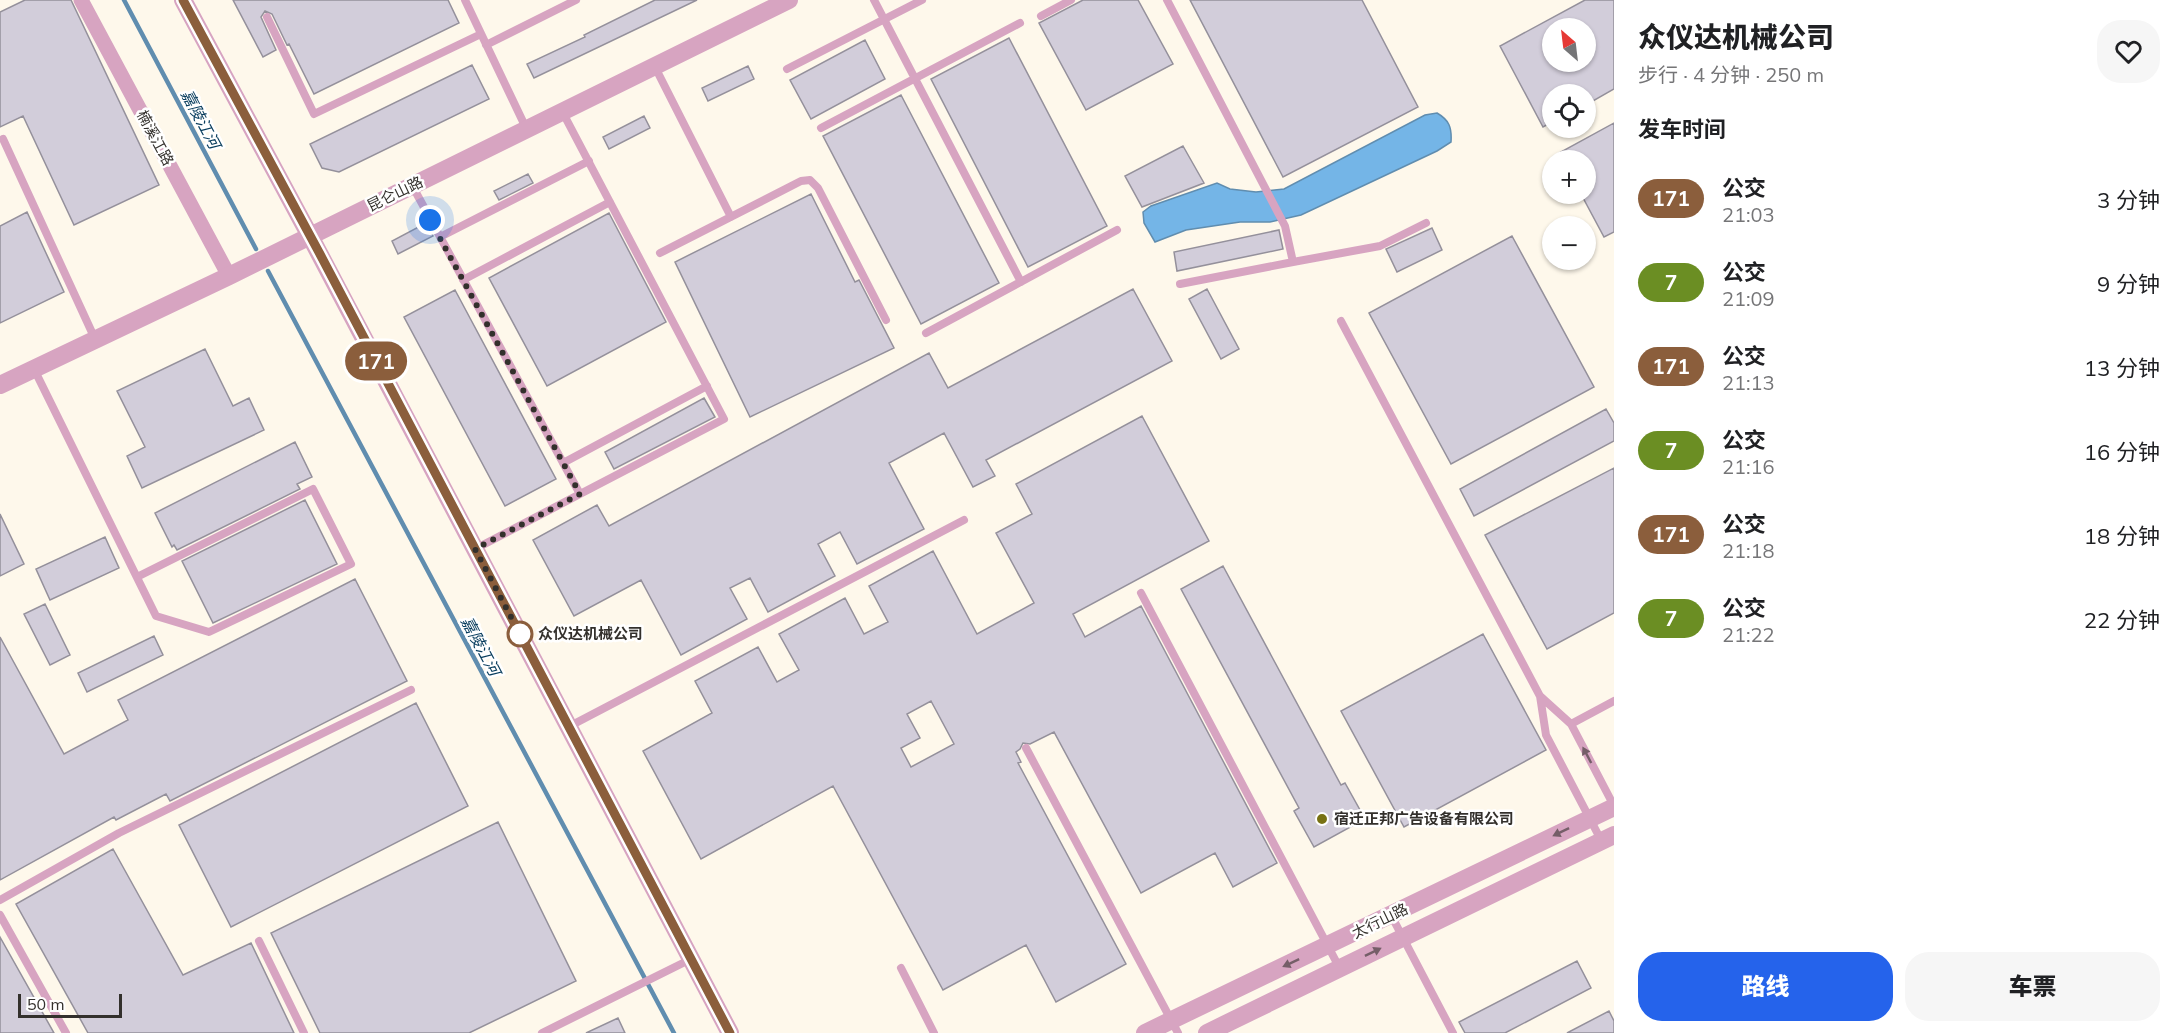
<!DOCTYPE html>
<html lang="zh">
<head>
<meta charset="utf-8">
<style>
	body { margin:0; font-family:Mulish,"Noto Sans SC",sans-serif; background:#f6f6f6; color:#202124; height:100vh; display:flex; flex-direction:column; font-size:22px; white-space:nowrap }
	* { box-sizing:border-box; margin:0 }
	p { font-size:20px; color:#757577 }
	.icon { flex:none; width:33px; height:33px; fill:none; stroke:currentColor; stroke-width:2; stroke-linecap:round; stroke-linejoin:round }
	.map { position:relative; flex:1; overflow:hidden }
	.details { display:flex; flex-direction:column; background:#fff; width:570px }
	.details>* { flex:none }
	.badge { padding:0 12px; border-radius:20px; font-size:21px; line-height:39px }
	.needle { width:39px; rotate:332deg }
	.buttons { position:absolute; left:1542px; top:18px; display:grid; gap:12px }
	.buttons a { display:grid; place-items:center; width:54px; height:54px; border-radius:50%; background:#fff; box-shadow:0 2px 4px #0004; font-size:30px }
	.scale { position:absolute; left:18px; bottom:15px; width:104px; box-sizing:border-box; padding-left:6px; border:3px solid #33302c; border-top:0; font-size:16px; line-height:21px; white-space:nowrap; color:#33302c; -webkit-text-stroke:4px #fff; paint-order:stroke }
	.you { position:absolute; width:30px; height:30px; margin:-15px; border:4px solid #fff; border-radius:50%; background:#1a73e8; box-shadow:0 0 0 9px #1a73e833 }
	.map>.badge { position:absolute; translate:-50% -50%; box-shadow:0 0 0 3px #fff }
	h2 { padding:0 24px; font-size:22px; line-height:54px }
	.round { display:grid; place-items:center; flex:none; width:63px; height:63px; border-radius:24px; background:#f6f6f6 }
	.head { display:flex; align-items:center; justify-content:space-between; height:102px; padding:0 24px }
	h1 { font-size:28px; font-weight:800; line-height:45px }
	.action { display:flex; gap:12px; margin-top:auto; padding:12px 24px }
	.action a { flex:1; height:69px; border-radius:24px; background:#2563eb; color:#fff; font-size:24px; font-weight:800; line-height:69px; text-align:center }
	.action a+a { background:#f6f6f6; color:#202124 }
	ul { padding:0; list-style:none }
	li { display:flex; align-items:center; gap:18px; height:84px; padding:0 24px }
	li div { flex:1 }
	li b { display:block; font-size:22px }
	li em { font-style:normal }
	li .badge { min-width:66px; font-weight:700; text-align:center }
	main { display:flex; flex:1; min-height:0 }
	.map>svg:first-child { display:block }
</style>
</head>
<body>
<main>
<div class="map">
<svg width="1614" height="1033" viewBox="0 0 1614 1033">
	<rect width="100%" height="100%" fill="#fef8eb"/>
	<path fill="#74b5e7" stroke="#608daf" stroke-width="1.5" d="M1437 113C1449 120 1452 127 1451 142L1437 151 1301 215 1270 222H1240L1186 230 1155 242 1144 223 1143 212 1151 206 1217 183 1230 189 1256 192 1284 189 1425 115Z"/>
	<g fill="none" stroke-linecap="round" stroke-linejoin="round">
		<path stroke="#608daf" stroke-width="4.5" d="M124 0 256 249
			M268 271 674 1033"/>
	</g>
	<path fill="#d2cdda" stroke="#94909b" stroke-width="1.5" fill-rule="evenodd" d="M25 0H71L159 185 74 225 23 116 0 127V12Z
		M233 0H448L459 23 314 94 289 44 287 45 272 14 265 11 261 17 276 50 263 57Z
		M655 0H697L534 78 527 64 585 37 584 35Z
		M1083 0H1138L1173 64 1086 110 1039 23Z
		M1190 0H1362L1418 107 1283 177Z
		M1585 0H1614V89L1586 105V94H1552V122L1543 127 1500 46ZM1552 28H1586V62H1552Z
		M1009 38 1107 226 1028 267 931 79Z
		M865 40 885 79 811 119 790 80Z
		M472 65 489 99 339 172 322 168 310 144Z
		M748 66 754 79 708 101 702 88Z
		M901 95 999 283 921 324 823 136Z
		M644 116 650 128 609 149 603 137Z
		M1614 123V232L1604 237 1581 194H1586V160H1563L1559 153Z
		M1183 146 1204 183 1142 207 1125 176Z
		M528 174 533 183 499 200 494 191Z
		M811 194 855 282 859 280 894 348 750 417 675 262Z
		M27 212 64 292 0 323V226Z
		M609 213 666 322 547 386 489 278Z
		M426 223 433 236 398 254 392 241Z
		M1432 228 1442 250 1397 272 1386 249Z
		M1279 230 1283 249 1177 271 1174 252Z
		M1512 236 1594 387 1451 464 1369 313Z
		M1133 289 1172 361 986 460 995 476 973 487 944 433 889 463 924 529 857 564 840 532 818 544 835 576 768 612 750 578 730 588 747 619 681 655 641 580 574 616 533 540 597 505 609 526 929 353 948 388Z
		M1207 289 1239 349 1221 359 1189 299Z
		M455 290 556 479 505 506 404 317Z
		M205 349 233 406 249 398 264 430 142 488 127 456 145 447 117 391Z
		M704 398 715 417 614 469 605 452Z
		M1606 409 1614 423V441L1474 516 1460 489Z
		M1142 416 1209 541 1073 614 1085 637 1141 606 1277 863 1233 887 1215 853 1141 893 1054 732 1030 744 1023 743 1020 749 1016 752 1021 762 1018 763 1126 964 1056 1002 1026 945 943 990 833 786 701 859 643 751 712 713 695 681 758 647 777 682 799 670 779 634 845 598 864 634 888 622 869 586 933 551 977 634 1034 603 996 533 1032 514 1016 484ZM931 701 954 744 911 767 901 748 920 738 907 714Z
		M295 442 312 477 297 484 300 489 177 550 174 545 172 547 155 513Z
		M1614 468V613L1547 649 1485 535Z
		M305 500 337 564 213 623 182 561Z
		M0 514 24 564 0 576Z
		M105 537 119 568 50 600 36 569Z
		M1223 566 1341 785 1345 783 1365 819 1314 847 1294 811 1299 808 1181 589Z
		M355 579 407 681 170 801 166 794 116 820 114 817 0 880V637L64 754 128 720 118 700Z
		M45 604 70 655 50 665 24 614Z
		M1483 634 1546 750 1404 827 1341 711Z
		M154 636 163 655 87 692 78 673Z
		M416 703 468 806 231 927 179 825Z
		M498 822 576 981 469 1033H320L271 933Z
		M113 849 183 975 251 943 294 1033H88L16 904Z
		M0 937 54 1033H0Z
		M1577 961 1591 988 1505 1033H1465L1459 1022Z
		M1609 1011 1614 1021V1033H1567Z
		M618 1018 625 1033H586Z"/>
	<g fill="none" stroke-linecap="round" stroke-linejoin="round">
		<path stroke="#d7a4c1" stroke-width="8" d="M465 0 526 128
			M874 0 1021 282
			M1167 0 1285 226 1293 262 1180 284
			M1041 16 1071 0
			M267 17 314 114 481 34
			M486 45 576 0
			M655 67 731 217
			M787 69 922 0
			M821 128 1020 23
			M3 139 95 339
			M413 187 580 494 724 419 563 113
			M440 237 589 161
			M660 253 801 181 810 180 818 188 886 320
			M1293 262 1380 246 1426 223
			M463 280 610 202
			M1341 321 1540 696
			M926 333 1117 230
			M34 369 156 616 209 632 351 564 313 489 137 577
			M563 463 707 386
			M475 549 580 494
			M1141 593 1339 967
			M1571 724 1614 701
			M570 726 964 520
			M1026 748 1178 1033
			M1601 840 1546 735 1540 696 1571 724 1614 806
			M0 900 119 833 411 690
			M0 915 66 1033
			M1391 915 1453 1033
			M259 941 304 1033
			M901 968 934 1033
			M542 1033 691 959"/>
		<path stroke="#d7a4c1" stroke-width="15" d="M81 0 229 276"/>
		<path stroke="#d7a4c1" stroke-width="18" d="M183 0 310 236 730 1033
			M0 385 229 276 789 0
			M1145 1033 1614 807
			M1207 1033 1614 835"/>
	</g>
	<defs><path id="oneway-solid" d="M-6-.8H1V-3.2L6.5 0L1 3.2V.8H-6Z" transform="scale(1.5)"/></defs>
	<g fill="#755e68">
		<use href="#oneway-solid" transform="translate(1587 755) rotate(-118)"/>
		<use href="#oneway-solid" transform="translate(1561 832) rotate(154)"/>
		<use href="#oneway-solid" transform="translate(1373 952) rotate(-26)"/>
		<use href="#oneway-solid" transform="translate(1291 963) rotate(155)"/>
	</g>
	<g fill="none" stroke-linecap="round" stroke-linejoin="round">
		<defs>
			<path id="line" d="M183 0 321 256 730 1033"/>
		</defs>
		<use href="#line" stroke="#fff" stroke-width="14"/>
		<use href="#line" stroke="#8b5e3c" stroke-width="9"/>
		<path stroke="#33302c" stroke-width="6" stroke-dasharray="0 10.8" d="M430 220 580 494 475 549 520 634"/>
	</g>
	<circle fill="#fff" stroke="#8b5e3c" stroke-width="3" cx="520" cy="634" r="12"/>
	<circle fill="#787113" stroke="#fff" stroke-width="2" cx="1322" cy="819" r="6"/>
	<g text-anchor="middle" stroke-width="5" stroke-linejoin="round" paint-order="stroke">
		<g font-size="15" fill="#33302c" stroke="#fff">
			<text transform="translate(155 138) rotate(62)" y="5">楠溪江路</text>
			<text transform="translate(395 194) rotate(-26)" y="5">昆仑山路</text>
			<text transform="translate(1380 921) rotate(-26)" y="5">太行山路</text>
		</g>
		<g font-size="15" font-weight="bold" fill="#33302c" stroke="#fff" text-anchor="start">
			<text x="538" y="639">众仪达机械公司</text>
		</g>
		<g font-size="15" font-weight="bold" fill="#33302c" stroke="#fff" text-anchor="start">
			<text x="1334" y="824">宿迁正邦广告设备有限公司</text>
		</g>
		<g font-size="16" font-style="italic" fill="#063b5c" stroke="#fff">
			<text transform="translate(201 119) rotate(62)" y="6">嘉陵江河</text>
			<text transform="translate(481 646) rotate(62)" y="6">嘉陵江河</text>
		</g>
	</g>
</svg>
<div class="buttons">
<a><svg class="needle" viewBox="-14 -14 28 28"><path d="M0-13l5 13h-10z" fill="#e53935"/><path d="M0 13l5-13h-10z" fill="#757577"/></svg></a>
<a><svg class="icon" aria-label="locate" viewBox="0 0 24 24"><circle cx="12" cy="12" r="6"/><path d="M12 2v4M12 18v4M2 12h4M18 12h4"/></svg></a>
<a>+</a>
<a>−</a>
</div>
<div class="scale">50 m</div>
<div class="you" style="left:430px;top:220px"></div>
<b class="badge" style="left:376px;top:361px;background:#8b5e3c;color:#fff">171</b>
</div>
<section class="details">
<div class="head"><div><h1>众仪达机械公司</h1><p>步行 · 4 分钟 · 250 m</p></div><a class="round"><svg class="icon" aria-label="heart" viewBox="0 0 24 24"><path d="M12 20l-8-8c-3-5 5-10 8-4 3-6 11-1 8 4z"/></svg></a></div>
<h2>发车时间</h2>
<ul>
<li><span class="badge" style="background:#8b5e3c;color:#fff">171</span><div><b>公交</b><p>21:03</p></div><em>3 分钟</em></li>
<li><span class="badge" style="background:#6b8e23;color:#fff">7</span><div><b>公交</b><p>21:09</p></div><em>9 分钟</em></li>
<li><span class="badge" style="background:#8b5e3c;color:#fff">171</span><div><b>公交</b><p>21:13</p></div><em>13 分钟</em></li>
<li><span class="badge" style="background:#6b8e23;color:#fff">7</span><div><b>公交</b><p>21:16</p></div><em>16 分钟</em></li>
<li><span class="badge" style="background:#8b5e3c;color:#fff">171</span><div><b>公交</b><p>21:18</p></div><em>18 分钟</em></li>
<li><span class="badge" style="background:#6b8e23;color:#fff">7</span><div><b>公交</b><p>21:22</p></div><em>22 分钟</em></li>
</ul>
<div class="action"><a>路线</a><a>车票</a></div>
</section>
</main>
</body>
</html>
